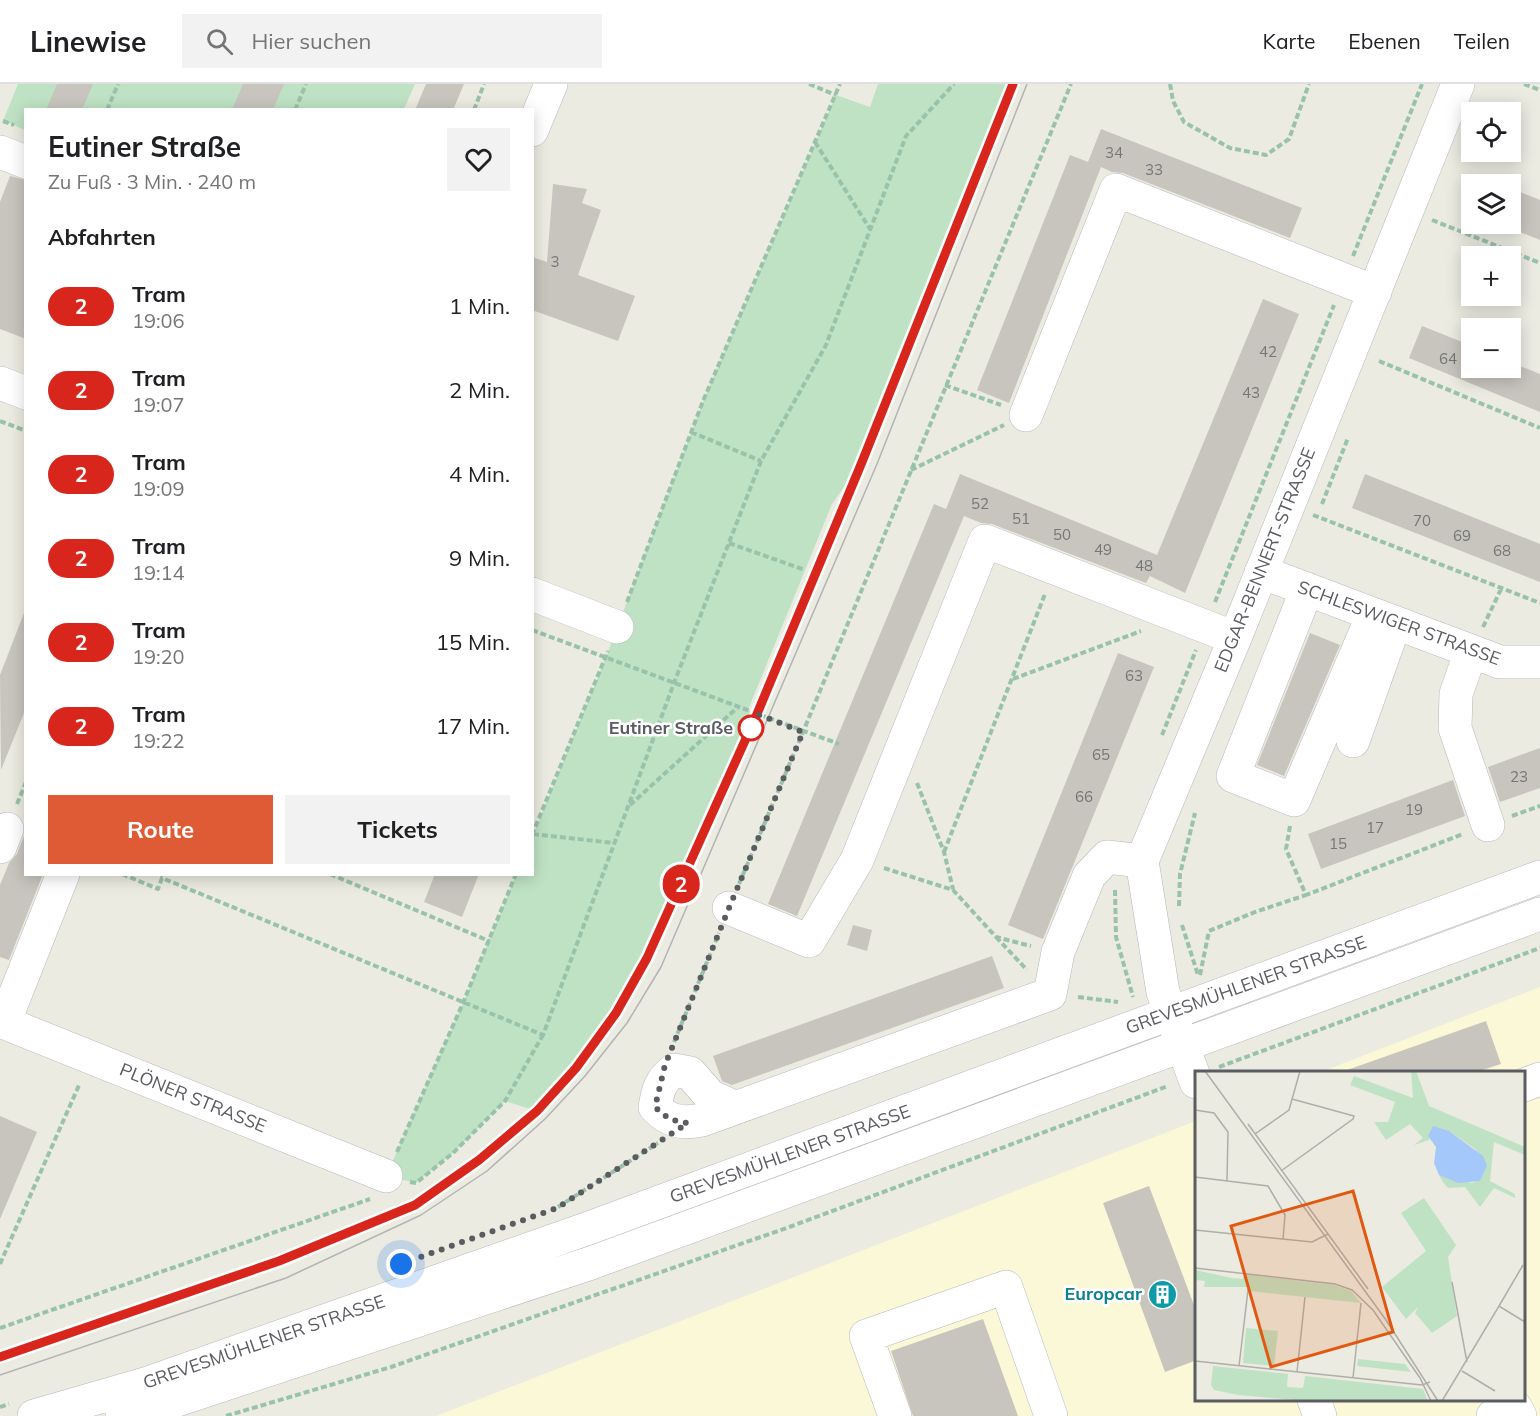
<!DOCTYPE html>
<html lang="de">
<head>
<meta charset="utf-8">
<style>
	body { margin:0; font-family:Mulish,sans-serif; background:#f2f2f2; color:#202124; height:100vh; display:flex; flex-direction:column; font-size:22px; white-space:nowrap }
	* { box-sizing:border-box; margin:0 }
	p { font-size:20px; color:#757577 }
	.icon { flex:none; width:33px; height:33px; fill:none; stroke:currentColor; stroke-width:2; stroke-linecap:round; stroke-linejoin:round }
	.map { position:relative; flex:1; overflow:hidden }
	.details { position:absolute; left:24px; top:24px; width:510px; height:768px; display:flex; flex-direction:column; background:#fff; border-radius:0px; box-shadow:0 3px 15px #0003 }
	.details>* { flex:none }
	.badge { padding:0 12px; border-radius:20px; font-size:21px; line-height:39px }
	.controls { position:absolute; left:1461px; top:18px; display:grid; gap:12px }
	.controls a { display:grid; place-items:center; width:60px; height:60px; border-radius:0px; background:#fff; box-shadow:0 3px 15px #0003; font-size:30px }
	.you { position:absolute; width:30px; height:30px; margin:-15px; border:4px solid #fff; border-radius:50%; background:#1a73e8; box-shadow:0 0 0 9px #1a73e833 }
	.map>.badge { position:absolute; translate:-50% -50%; box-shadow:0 0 0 3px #fff }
	h2 { padding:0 24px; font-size:22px; line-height:54px }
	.round { display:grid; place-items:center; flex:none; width:63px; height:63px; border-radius:0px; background:#f2f2f2 }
	.head { display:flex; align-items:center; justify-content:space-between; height:102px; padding:0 24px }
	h1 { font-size:28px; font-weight:700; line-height:45px }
	.action { display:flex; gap:12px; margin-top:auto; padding:12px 24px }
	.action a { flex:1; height:69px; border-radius:0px; background:#de5b36; color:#fff; font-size:24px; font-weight:700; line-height:69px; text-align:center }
	.action a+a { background:#f2f2f2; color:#202124 }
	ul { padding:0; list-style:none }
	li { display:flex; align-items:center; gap:18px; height:84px; padding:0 24px }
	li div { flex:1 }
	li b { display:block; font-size:22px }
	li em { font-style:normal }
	li .badge { min-width:66px; font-weight:700; text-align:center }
	header { display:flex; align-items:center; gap:36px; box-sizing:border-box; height:84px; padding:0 30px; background:#fff; border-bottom:2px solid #e0e0e0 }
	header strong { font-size:28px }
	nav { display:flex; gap:33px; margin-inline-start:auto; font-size:21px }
	.search { width:420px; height:54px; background:#f2f2f2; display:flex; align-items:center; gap:15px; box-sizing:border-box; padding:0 21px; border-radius:0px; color:#757577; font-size:22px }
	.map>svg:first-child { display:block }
</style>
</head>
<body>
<header>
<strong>Linewise</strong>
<div class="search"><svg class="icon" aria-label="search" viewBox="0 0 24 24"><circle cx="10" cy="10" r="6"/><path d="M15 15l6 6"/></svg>Hier suchen</div>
<nav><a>Karte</a><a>Ebenen</a><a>Teilen</a></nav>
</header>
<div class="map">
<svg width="1540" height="1332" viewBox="0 0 1540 1332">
	<rect width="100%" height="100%" fill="#ecebe1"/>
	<path fill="#fbf8d7" d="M1540 903V1332H436L1196 1037V1316H1524V988H1321Z"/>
	<path fill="#bfe2c4" d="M18 0H415L404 25 26 26 25 46 3 37Z
		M878 0H1013L862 378 832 420 748 626 757 630 647 874 616 929 576 984 537 1027 505 1017 453 1069 416 1099 386 1092 463 919 516 791 532 790 533 751 606 573 703 317 836 11 870 23Z"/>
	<path fill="#c7c5be" d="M57 0H93L82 26H46Z
		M243 0H284L273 26H232Z
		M426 0H464L453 26H415Z
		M1101 45 1302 124 1290 154 1123 89 1112 88 1101 83 1009 319 977 306 1070 71 1088 78Z
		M10 92 26 96V255L0 245V118Z
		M553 100 587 105 582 119 601 126 578 191 635 212 618 257 532 226V173L547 178Z
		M1510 104 1540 116V156L1510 144Z
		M1263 215 1299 230 1185 509 1150 492 1146 499 992 440 981 439 964 432 797 832 768 820 934 420 946 425 960 390 1157 471Z
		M1422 242 1472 262V284H1510V278L1540 290V328L1409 274Z
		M1365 390 1540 460V498L1352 424Z
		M24 529 26 624 1 686 0 591Z
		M1310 549 1340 561 1284 692 1257 681Z
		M1118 569 1154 583 1043 855 1008 841Z
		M1540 664V704L1500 718 1488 683Z
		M1453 696 1465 732 1321 785 1308 750Z
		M26 743V790H43L9 876 0 873V801L9 779 17 770 24 752Z
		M435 790H479L462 833 424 818Z
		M853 841 872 846 867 867 847 861Z
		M992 872 1004 904 732 1001 722 997 713 972Z
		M1486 937 1501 980 1476 988H1348L1347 986Z
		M0 1032 37 1048 0 1135Z
		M1149 1102 1197 1229V1276L1165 1288 1103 1119Z
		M983 1235 1018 1332H913L891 1267Z"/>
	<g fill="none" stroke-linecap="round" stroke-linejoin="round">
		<defs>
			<path id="minor" d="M532 46 551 0
				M0 68 26 78
				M0 299 26 309
				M1026 331 1116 106 1375 208
				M1261 488 1500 578H1540
				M1307 505 1233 692 1294 716 1373 531
				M532 510 617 543
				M1471 567 1456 610 1455 644 1488 741
				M1353 657 1395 539
				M0 763 7 745
				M729 824 809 857 857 776 985 457 1235 554
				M0 937 386 1092
				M4 939 63 790
				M1196 998 1163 908 1142 777 1235 554 1458 0
				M1524 1001 1540 995
				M734 1023 710 1012 690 989 674 986C660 997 658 1006 655 1023 669 1038 682 1040 702 1036L1050 910 1058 868 1089 792 1107 773 1142 777
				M1314 1316 1320 1332
				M34 1332 148 1299 589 1144 1540 793
				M122 1332 153 1324 591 1179 1540 830
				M895 1332 866 1252 1006 1203 1051 1332
				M1493 1332 1516 1324 1520 1332"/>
		</defs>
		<use href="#minor" stroke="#b7b8bd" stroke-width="34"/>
		<path stroke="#99c2aa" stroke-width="4" stroke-dasharray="6 3" stroke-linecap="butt" d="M809 0 836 11
			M1170 0 1173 17 1184 38 1230 64 1266 71 1289 55 1309 0
			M1524 0 1540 6
			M107 26 118 0
			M295 26 306 0
			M474 26 484 0
			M3 37 14 41
			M815 58 870 145
			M1432 136 1540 179
			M1353 172 1422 0
			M1379 277 1540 344
			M945 301 1001 321
			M0 337 26 347
			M691 348 761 377
			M911 386 1004 341
			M1322 420 1348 354
			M1313 431 1540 519
			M729 459 805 486
			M627 518 703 317 840 0
			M1215 518 1334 221
			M1483 543 1502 503
			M532 546 839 660
			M1013 595 1141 547
			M1162 651 1196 566
			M917 699 944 768 953 805
			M17 720 26 698
			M630 721 738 623
			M1512 732 1540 722
			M1290 742 1286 765 1306 811 1463 750
			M533 750 614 759
			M532 751 608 567
			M944 768 1045 510
			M884 784 953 806 996 853 1031 862
			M122 790 158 805 162 794 543 951 674 599 761 377 826 261 906 52 954 0
			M330 790 489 857
			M739 800 803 648 1071 0
			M1115 806 1116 853 1133 913
			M1179 822 1180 790 1195 729
			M1182 841 1198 891
			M996 853 1027 886
			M1200 891 1209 847 1255 828 1306 811
			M1078 913 1118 918
			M674 958 719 849
			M1219 983 1540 864
			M397 1068 463 919 516 790
			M410 1098 416 1099 453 1069 505 1017 543 951
			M558 1123 658 1059
			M0 1180 80 999
			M0 1244 370 1115
			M0 1323 9 1320
			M226 1332 391 1283 792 1142 1168 1002"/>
		<use href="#minor" stroke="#fff" stroke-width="33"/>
		<path stroke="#b2b3b3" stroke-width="1.5" d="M0 1273 279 1177 415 1121 479 1076 537 1027 576 984 616 929 647 874 757 630 862 378 1013 0
			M0 1291 286 1194 421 1131 487 1087 545 1035 585 992 627 939 661 883 877 380 1027 0"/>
	</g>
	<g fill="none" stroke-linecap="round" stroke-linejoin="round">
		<defs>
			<path id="line" d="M0 1273 279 1177 415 1121 479 1076 537 1027 576 984 616 929 647 874 757 630 862 378 1013 0"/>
		</defs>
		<use href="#line" stroke="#fff" stroke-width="14"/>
		<use href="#line" stroke="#d9261c" stroke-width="9"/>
		<path stroke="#5a5c61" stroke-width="6" stroke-dasharray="0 10.8" d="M401 1180 557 1124 688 1039C673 1037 666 1034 655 1023L665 981 729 824 803 648 757 630 751 644"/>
	</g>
	<defs>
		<symbol id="building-disc" viewBox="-11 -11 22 22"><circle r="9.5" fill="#0f9aa8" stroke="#fff"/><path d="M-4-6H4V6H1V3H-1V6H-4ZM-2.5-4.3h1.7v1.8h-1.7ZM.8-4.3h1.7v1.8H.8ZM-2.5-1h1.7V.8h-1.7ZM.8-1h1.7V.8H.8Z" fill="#fff"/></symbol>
	</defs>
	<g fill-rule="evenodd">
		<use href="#building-disc" x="1146" y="1194" width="33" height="33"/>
	</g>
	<circle fill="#fff" stroke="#d9261c" stroke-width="3" cx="751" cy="644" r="12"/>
	<g text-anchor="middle" stroke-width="5" stroke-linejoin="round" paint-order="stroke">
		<g font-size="15" fill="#757678">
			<text x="1114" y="74">34</text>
			<text x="1154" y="91">33</text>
			<text x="555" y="183">3</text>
			<text x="1268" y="273">42</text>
			<text x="1448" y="280">64</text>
			<text x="1251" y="314">43</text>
			<text x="980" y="425">52</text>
			<text x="1021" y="440">51</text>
			<text x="1422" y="442">70</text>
			<text x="1062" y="456">50</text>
			<text x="1462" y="457">69</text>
			<text x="1103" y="471">49</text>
			<text x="1502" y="472">68</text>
			<text x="1144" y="487">48</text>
			<text x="1134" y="597">63</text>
			<text x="1101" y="676">65</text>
			<text x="1519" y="698">23</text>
			<text x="1084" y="718">66</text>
			<text x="1414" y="731">19</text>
			<text x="1375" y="749">17</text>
			<text x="1338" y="765">15</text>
		</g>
		<g font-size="18" fill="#5a5c61" stroke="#fff">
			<text transform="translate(1265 476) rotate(-68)" y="6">EDGAR-BENNERT-STRASSE</text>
			<text transform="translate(1399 539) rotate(20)" y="6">SCHLESWIGER STRASSE</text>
			<text transform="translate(1246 901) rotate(-20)" y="6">GREVESMÜHLENER STRASSE</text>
			<text transform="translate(193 1014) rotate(22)" y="6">PLÖNER STRASSE</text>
			<text transform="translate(790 1070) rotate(-20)" y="6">GREVESMÜHLENER STRASSE</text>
			<text transform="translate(264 1258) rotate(-19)" y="6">GREVESMÜHLENER STRASSE</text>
		</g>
		<g font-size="18" font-weight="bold" fill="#5a5c61" stroke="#fff" text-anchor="end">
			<text x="733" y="650">Eutiner Straße</text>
		</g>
		<g font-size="18" font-weight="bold" fill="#0d838f" stroke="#fff" text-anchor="end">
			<text x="1142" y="1216">Europcar</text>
		</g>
	</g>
	<g transform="translate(1195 987)">
		<rect width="330" height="330" fill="#ecebe1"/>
		<path d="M216 0H221L234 35 330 76V84L299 71 295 110 320 123V127L299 117 285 136 270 116 253 117 248 111 244 104 277 112 285 109 292 95 280 78 254 60 237 58 234 69 219 74 228 67 215 53 191 69 179 51H193L200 31 155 14 159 5 218 27ZM229 127 261 174 253 186 262 245 237 262 220 242 223 236 211 248 187 216 231 180 206 142ZM0 199 37 207 48 208 49 203 139 214 156 220 166 232 55 220V216H9L10 210 0 209ZM51 257 83 260 79 295 48 292ZM163 288 210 293 216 301 162 295ZM18 295 93 303 92 316 108 317 110 305 228 318 233 330H110L43 324 19 319 16 314Z" fill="#bfe2c4"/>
		<path d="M238 55 254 60 288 85 292 95 285 110 263 112 244 104 239 92 241 76 233 65Z" fill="#a4c8f9"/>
		<path fill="none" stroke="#aeaeaa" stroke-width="1.5" d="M10 0 191 249 243 330M0 39 19 42 33 61 32 110M53 53 173 218M60 63 94 39 105 0M86 100 158 48 159 45 97 28M0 106 73 115 90 144 88 168M0 159 117 171 133 163M0 197 140 213 157 219 178 239 225 307 236 330M257 211 272 291M304 235 328 194M0 290 227 314 235 311M44 295 53 219M267 300 300 320M102 301 110 226M158 307 166 232M247 330 304 235 330 251"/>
		<path fill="#e15910" fill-opacity="0.15" stroke="#e15910" stroke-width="3" d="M158 120 198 261 76 296 36 155Z"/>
		<rect width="330" height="330" fill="none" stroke="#5a5c61" stroke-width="3"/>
	</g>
</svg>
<div class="controls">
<a><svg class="icon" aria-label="locate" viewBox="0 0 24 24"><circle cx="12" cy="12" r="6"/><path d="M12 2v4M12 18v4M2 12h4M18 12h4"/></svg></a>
<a><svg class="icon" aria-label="layers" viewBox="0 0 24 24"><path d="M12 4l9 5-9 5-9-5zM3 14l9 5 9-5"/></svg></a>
<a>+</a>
<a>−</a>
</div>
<div class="you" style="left:401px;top:1180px"></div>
<b class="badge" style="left:681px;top:800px;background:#d9261c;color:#fff">2</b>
<section class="details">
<div class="head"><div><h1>Eutiner Straße</h1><p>Zu Fuß · 3 Min. · 240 m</p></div><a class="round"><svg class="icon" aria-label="heart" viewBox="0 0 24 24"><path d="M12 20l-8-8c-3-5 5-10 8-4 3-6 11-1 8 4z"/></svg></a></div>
<h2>Abfahrten</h2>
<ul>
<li><span class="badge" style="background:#d9261c;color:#fff">2</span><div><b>Tram</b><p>19:06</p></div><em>1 Min.</em></li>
<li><span class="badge" style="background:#d9261c;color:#fff">2</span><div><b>Tram</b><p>19:07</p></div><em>2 Min.</em></li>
<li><span class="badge" style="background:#d9261c;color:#fff">2</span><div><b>Tram</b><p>19:09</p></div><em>4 Min.</em></li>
<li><span class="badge" style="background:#d9261c;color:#fff">2</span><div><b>Tram</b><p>19:14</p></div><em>9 Min.</em></li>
<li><span class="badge" style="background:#d9261c;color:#fff">2</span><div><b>Tram</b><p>19:20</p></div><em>15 Min.</em></li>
<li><span class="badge" style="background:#d9261c;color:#fff">2</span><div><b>Tram</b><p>19:22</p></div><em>17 Min.</em></li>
</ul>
<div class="action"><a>Route</a><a>Tickets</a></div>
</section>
</div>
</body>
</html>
